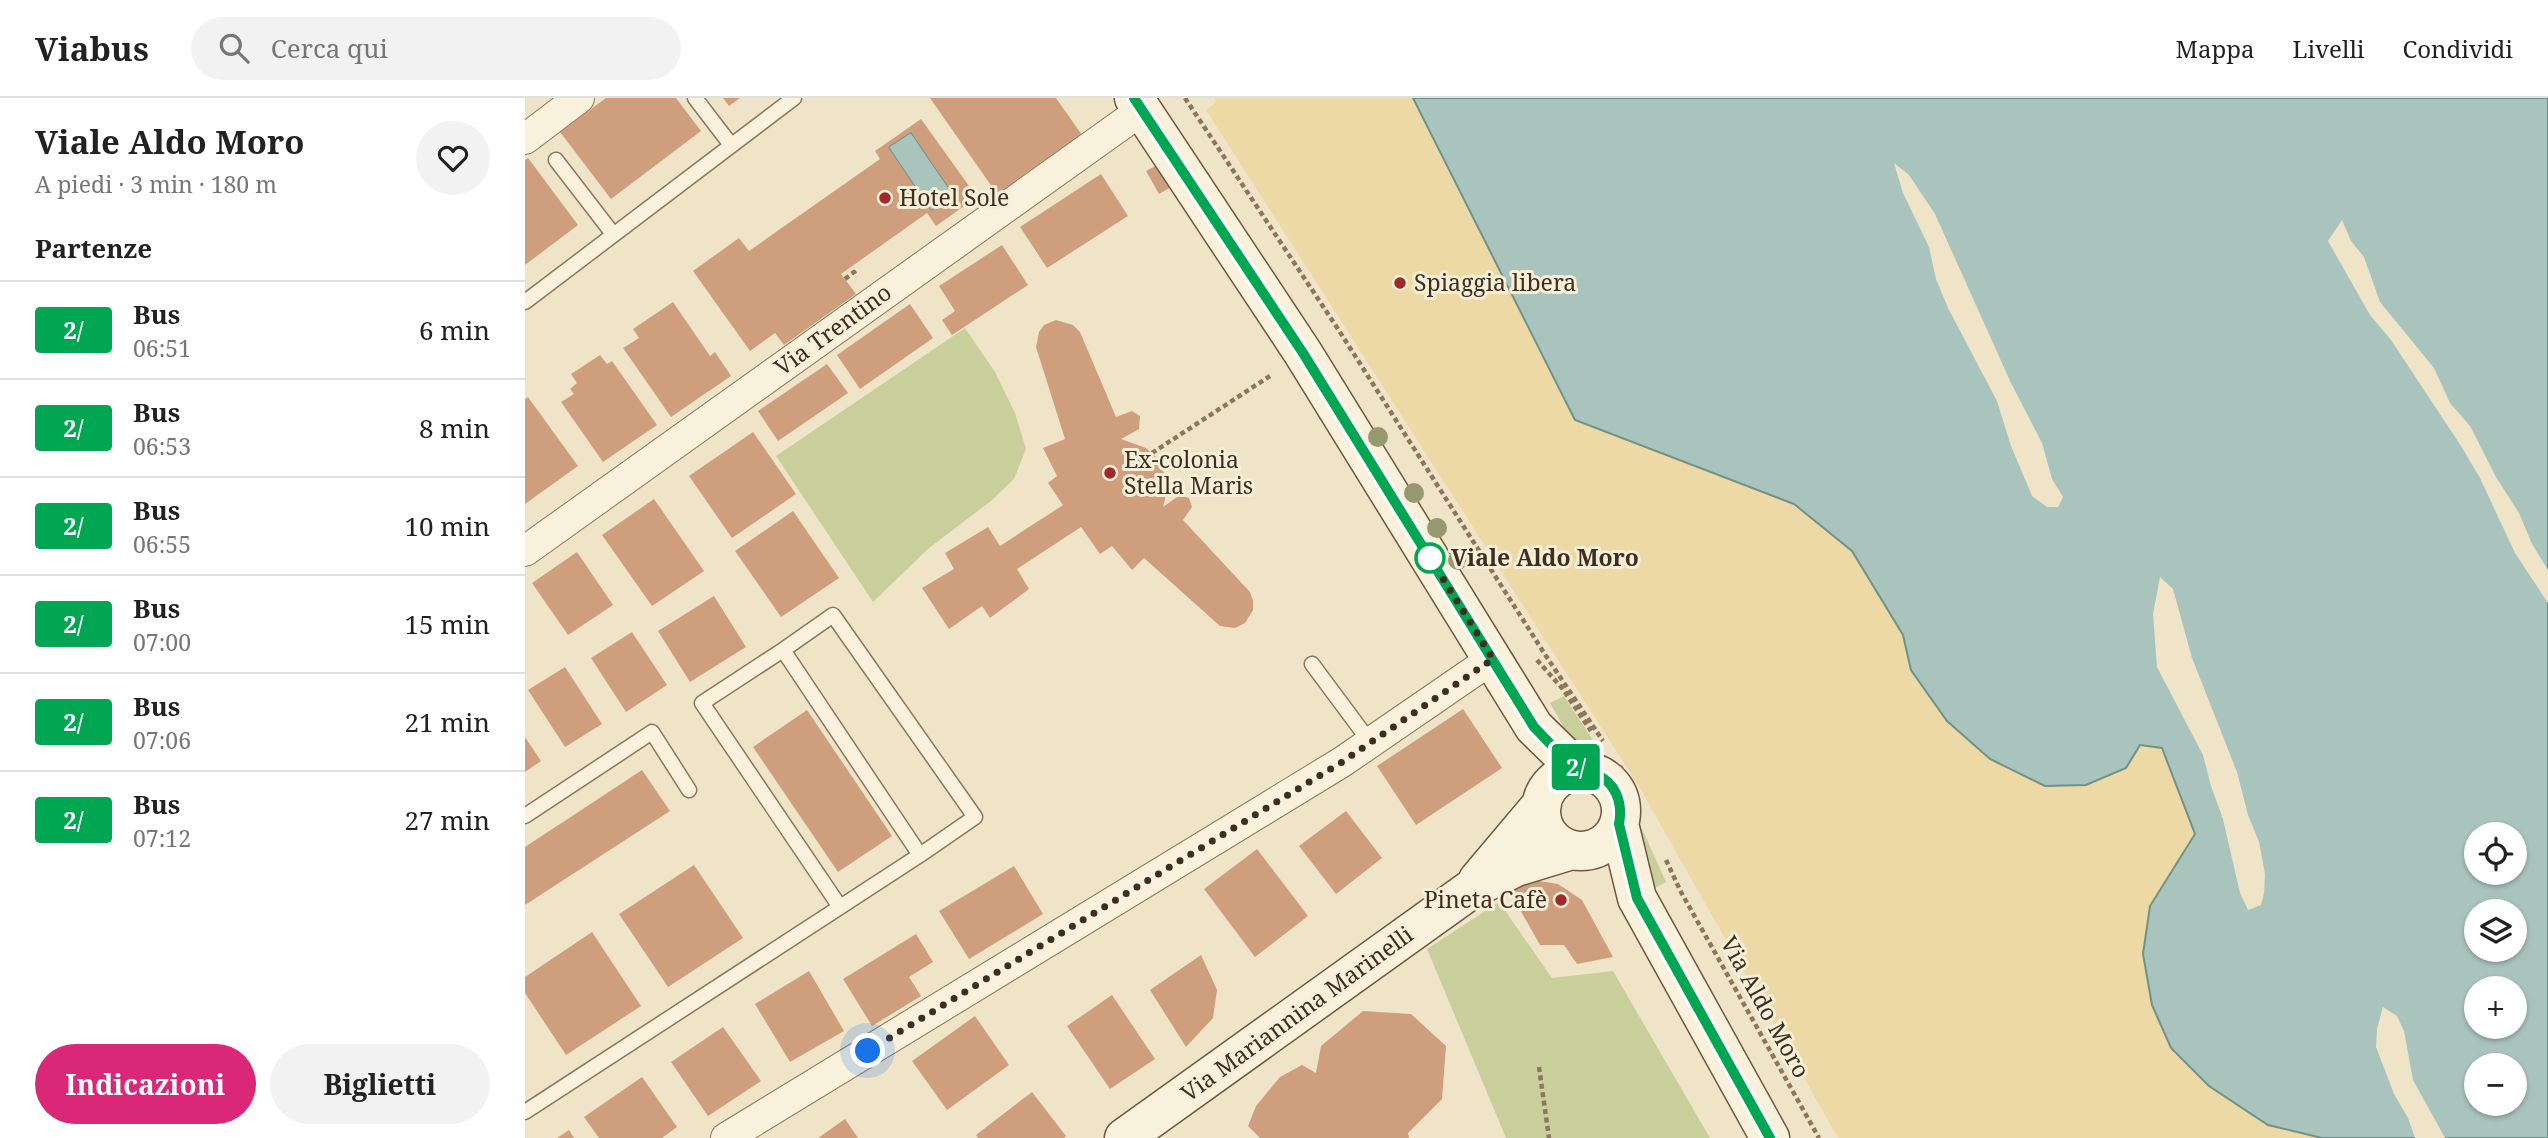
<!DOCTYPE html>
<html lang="it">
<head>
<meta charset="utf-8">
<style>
	body { margin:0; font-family:"Noto Serif",serif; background:#f2f2f2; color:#222; height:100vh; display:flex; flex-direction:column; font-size:26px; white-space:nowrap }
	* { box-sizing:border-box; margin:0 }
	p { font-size:23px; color:#767676 }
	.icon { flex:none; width:38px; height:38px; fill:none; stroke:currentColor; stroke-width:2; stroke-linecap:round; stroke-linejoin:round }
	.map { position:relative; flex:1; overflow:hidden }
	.drawer { display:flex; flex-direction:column; background:#fff; width:525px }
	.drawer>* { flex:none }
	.badge { padding:0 14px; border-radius:5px; font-size:24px; line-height:46px }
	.fabs { position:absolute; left:1939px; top:724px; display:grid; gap:14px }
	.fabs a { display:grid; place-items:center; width:63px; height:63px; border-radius:50%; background:#fff; box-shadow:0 2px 5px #0004; font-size:35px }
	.you { position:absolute; width:35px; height:35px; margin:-18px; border:5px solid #fff; border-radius:50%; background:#1a73e8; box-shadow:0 0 0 10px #1a73e833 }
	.map>.badge { position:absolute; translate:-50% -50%; box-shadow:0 0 0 4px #fff }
	h2 { padding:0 35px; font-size:26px; line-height:63px }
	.round { display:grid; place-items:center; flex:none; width:74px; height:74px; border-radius:37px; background:#f2f2f2 }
	.summary { display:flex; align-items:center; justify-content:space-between; height:119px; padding:0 35px }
	h1 { font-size:33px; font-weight:700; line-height:52px }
	.button { display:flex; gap:14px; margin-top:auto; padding:14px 35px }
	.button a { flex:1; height:80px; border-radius:42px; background:#db2777; color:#fff; font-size:28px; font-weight:700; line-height:80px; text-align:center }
	.button a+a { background:#f2f2f2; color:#222 }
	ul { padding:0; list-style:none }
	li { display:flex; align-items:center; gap:21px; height:98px; padding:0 35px; border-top:2px solid #e0e0e0 }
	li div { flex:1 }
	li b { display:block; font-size:26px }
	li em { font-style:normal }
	li .badge { min-width:77px; font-weight:700; text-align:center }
	header { display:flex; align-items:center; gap:42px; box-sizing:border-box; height:98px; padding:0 35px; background:#fff; border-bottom:2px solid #e0e0e0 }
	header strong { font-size:33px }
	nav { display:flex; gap:38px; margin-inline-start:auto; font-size:24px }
	.search { width:490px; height:63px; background:#f2f2f2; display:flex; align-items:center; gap:18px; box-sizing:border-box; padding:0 24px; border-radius:38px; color:#767676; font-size:26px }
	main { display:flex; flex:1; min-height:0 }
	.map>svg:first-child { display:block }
</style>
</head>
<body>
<header>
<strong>Viabus</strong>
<div class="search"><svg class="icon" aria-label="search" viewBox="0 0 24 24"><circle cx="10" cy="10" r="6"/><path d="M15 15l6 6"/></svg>Cerca qui</div>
<nav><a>Mappa</a><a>Livelli</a><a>Condividi</a></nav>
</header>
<main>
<section class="drawer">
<div class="summary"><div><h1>Viale Aldo Moro</h1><p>A piedi · 3 min · 180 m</p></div><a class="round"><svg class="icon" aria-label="heart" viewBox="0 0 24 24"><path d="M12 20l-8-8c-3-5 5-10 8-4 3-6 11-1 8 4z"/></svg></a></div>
<h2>Partenze</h2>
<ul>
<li><span class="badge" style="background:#00a651;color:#fff">2/</span><div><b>Bus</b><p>06:51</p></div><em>6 min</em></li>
<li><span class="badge" style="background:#00a651;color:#fff">2/</span><div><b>Bus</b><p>06:53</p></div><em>8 min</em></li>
<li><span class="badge" style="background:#00a651;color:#fff">2/</span><div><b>Bus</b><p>06:55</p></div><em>10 min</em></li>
<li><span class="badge" style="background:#00a651;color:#fff">2/</span><div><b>Bus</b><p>07:00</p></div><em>15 min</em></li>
<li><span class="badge" style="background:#00a651;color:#fff">2/</span><div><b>Bus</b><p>07:06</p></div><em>21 min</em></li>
<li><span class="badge" style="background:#00a651;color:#fff">2/</span><div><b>Bus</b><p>07:12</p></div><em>27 min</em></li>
</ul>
<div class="button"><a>Indicazioni</a><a>Biglietti</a></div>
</section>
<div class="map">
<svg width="2023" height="1040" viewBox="0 0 2023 1040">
	<rect width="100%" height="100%" fill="#f0e4c8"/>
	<path fill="#c9cf9b" d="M440 230 470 274 490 315 501 351 489 381 466 403 404 450 348 504 251 358Z
		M1039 598 1089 674 1105 704 1141 784 1130 790 1106 746 1098 700 1090 684 1081 671 1064 660 1047 644 1025 605Z
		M974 804 1027 880 1088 873 1185 1040H981L902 851Z"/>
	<path fill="#ecd9a5" d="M689 0H888L1050 322 1269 406 1327 453 1378 537 1386 572 1422 623 1601 670 1615 647 1637 650 1670 736 1625 809 1618 856 1627 907 1646 950 1743 1027 1797 1040H1313L1113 687 681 12 691 4Z"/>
	<path fill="#a9c4bc" stroke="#6f938a" stroke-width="2" fill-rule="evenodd" d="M888 0H2023V1040H1797L1743 1027 1684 988 1646 950 1627 907 1618 856 1625 808 1670 736 1637 650 1615 647 1601 670 1561 687 1520 688 1465 661 1422 623 1386 572 1378 537 1327 453 1269 406 1050 322ZM1951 737H1990V775H1951ZM1951 814H1990V852H1951ZM1951 891H1990V929H1951ZM1951 968H1990V1006H1951Z
		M386 34 429 97 406 113 363 49Z"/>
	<path fill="#f0e4c8" d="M1369 65 1384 77 1410 116 1486 285 1517 345 1527 381 1538 399 1533 409H1522L1507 398 1486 348 1472 303 1423 210 1411 181 1404 149 1378 95Z
		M1817 122 1826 143 1839 159 1855 204 1909 270 1925 305 1945 328 1971 379 1994 415 2007 446 2023 472V505L1990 455 1955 380 1936 348 1866 242 1845 217 1803 143Z
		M1635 479 1648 491 1667 560 1712 674 1723 717 1734 744 1740 776 1739 795 1736 807 1723 812 1715 795 1698 721 1686 688 1678 657 1632 569 1628 516Z
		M1858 909 1872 918 1879 933 1888 982 1920 1040H1890L1883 1020 1869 996 1851 949 1852 931Z"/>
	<path fill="#cf9f7d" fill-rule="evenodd" d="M81 0H151L176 33 86 101 35 34Z
		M198 0H215L204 8Z
		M405 0H531L557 37 472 96Z
		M396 21 452 99 411 128 402 115 316 176 331 196 259 247 250 235 225 253 168 173 214 140 224 153 355 61 350 53ZM386 34 429 97 406 113 363 49Z
		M3 60 53 127 0 167V62Z
		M632 67 646 89 634 96 621 73Z
		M576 76 603 118 522 170 495 129Z
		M477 147 503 187 427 237 417 222 430 213 414 188Z
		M148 204 185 258 190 254 206 278 146 319 98 250 114 240 108 231Z
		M385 206 408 240 335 291 312 257Z
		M531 222 548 227 555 234 591 319 607 313 615 318 614 331 596 341 621 350 631 359 641 379 642 393 638 409 655 397 664 400 667 409 658 422 725 494 728 503V512L720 525 710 530 695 528 619 460 607 472 587 448 575 456 556 429 492 471 504 491 465 520 457 508 424 531 397 490 429 471 420 455 463 429 475 448 538 407 523 385 532 378 518 350 540 341 511 249 514 234 519 227Z
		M75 257 82 266 87 263 132 327 78 364 36 304 49 296 45 291 52 285 46 276Z
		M302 266 323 295 253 343 233 313Z
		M3 299 53 368 0 406V301Z
		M228 334 271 396 207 440 164 378Z
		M129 401 179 473 127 508 77 437Z
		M268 413 314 480 256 519 210 453Z
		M52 454 88 507 43 537 7 485Z
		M189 498 221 549 165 584 133 533Z
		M107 534 142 587 101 614 66 560Z
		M40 569 77 626 40 649 3 592Z
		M938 611 977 670 891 727 852 668Z
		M282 612 367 738 313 774 228 649Z
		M0 639 16 663 0 674Z
		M117 672 145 713 0 807V749Z
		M821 713 857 760 811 796 774 748Z
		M732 751 783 818 730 859 679 791Z
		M169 767 218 840 143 889 94 816Z
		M489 768 518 816 444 861 414 813Z
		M1008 782 1033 786 1057 802 1088 859 1052 866 1039 847H1015L985 794Z
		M67 834 116 908 41 957 0 895V879Z
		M391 836 408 864 384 879 396 898 347 928 318 881Z
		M676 857 692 892 688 920 661 949 625 892Z
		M284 873 319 933 265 964 230 906Z
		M587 897 630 961 585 991 542 928Z
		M838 913 886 916 921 948 917 1001 883 1035 884 1040H735L723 1028 731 1008 755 979 777 967 791 975 796 948Z
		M450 918 484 967 422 1012 387 963Z
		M198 929 236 983 183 1018 146 964Z
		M117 979 152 1029 137 1040H74L59 1019Z
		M507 994 541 1038 539 1040H453L451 1037Z
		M320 1021 333 1040H293Z
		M44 1032 49 1040H32Z"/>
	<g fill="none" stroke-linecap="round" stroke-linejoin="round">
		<defs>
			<path id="lane" d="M170 0 206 47
				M31 62 88 136
				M0 204 269 0
				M258 552 177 605 315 809
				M787 566 845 644
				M0 718 127 634 164 692
				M0 1014 395 757 450 719 308 517 258 552 395 757"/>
			<path id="street" d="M0 41 54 0
				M0 453 617 12
				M201 1040 817 664 967 561"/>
			<path id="secondary" d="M609 0 778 255 1009 629 1049 668 1059 674
				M1016 713a40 40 0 1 1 80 0a40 40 0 1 1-80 0Z
				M1094 726 1112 800 1245 1040
				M953 782 1017 706
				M599 1040 945 792 991 769 1047 752"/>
		</defs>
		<use href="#lane" stroke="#8d765c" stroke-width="17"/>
		<use href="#street" stroke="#8d765c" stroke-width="32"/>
		<use href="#secondary" stroke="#6f573f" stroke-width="41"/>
		<path stroke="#8d765c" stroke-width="4.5" stroke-dasharray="5 3.5" stroke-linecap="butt" d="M660 0 813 231 1021 558 1078 643
			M320 181 329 174 332 179
			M627 355 745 278
			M1012 562 1037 590 1066 633
			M1095 668 1109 694
			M1094 675 1105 695
			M1141 762 1156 794 1294 1040
			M1014 969 1024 1040"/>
		<use href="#lane" stroke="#faf1dc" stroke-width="14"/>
		<use href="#street" stroke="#faf1dc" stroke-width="30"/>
		<use href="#secondary" stroke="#faf1dc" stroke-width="38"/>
	</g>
	<g fill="#96986f">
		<circle cx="853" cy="339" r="10"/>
		<circle cx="889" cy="395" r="10"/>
		<circle cx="912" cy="430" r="10"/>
		<circle cx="933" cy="462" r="10"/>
	</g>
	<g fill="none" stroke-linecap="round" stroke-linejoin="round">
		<defs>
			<path id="line" d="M609 0 778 255 1009 629C1022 642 1035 657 1049 668 1056 673 1062 673 1070 676 1091 684 1098 705 1094 726L1112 800 1245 1040"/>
		</defs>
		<use href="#line" stroke="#fff" stroke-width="16"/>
		<use href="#line" stroke="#00a651" stroke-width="10"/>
		<path stroke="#3d2e20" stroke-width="7" stroke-dasharray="0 12.6" d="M343 953 817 664 968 561 905 460"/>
	</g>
	<g fill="#9e2a2b" stroke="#f7eed8" stroke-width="2.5">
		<circle cx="360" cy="100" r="7"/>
		<circle cx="875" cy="185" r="7"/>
		<circle cx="585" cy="375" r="7"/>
		<circle cx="1036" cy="802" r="7"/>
	</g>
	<circle fill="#fff" stroke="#00a651" stroke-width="3.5" cx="905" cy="460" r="14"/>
	<g text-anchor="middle" stroke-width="6" stroke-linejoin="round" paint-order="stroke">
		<g font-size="23" fill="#3d2e20" stroke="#f7eed8" text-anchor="start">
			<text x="374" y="108">Hotel Sole</text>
			<text x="889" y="193">Spiaggia libera</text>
			<text x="599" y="370">Ex-colonia<tspan x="599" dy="26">Stella Maris</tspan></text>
			<text x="1022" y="810" text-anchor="end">Pineta Cafè</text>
		</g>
		<g font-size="23" fill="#3d2e20" stroke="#f7eed8">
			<text transform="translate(308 232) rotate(-36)" y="8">Via Trentino</text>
			<text transform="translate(1240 909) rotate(61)" y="8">Via Aldo Moro</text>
			<text transform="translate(772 916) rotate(-36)" y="8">Via Mariannina Marinelli</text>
		</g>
		<g font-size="23" font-weight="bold" fill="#3d2e20" stroke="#f7eed8" text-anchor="start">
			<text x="926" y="468">Viale Aldo Moro</text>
		</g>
	</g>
</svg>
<div class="fabs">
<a><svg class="icon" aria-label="locate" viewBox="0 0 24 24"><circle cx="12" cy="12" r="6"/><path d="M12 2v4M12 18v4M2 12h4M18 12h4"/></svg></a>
<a><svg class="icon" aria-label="layers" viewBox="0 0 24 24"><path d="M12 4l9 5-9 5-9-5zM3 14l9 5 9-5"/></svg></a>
<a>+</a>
<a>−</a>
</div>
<div class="you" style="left:343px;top:953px"></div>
<b class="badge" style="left:1051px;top:669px;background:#00a651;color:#fff">2/</b>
</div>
</main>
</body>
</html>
